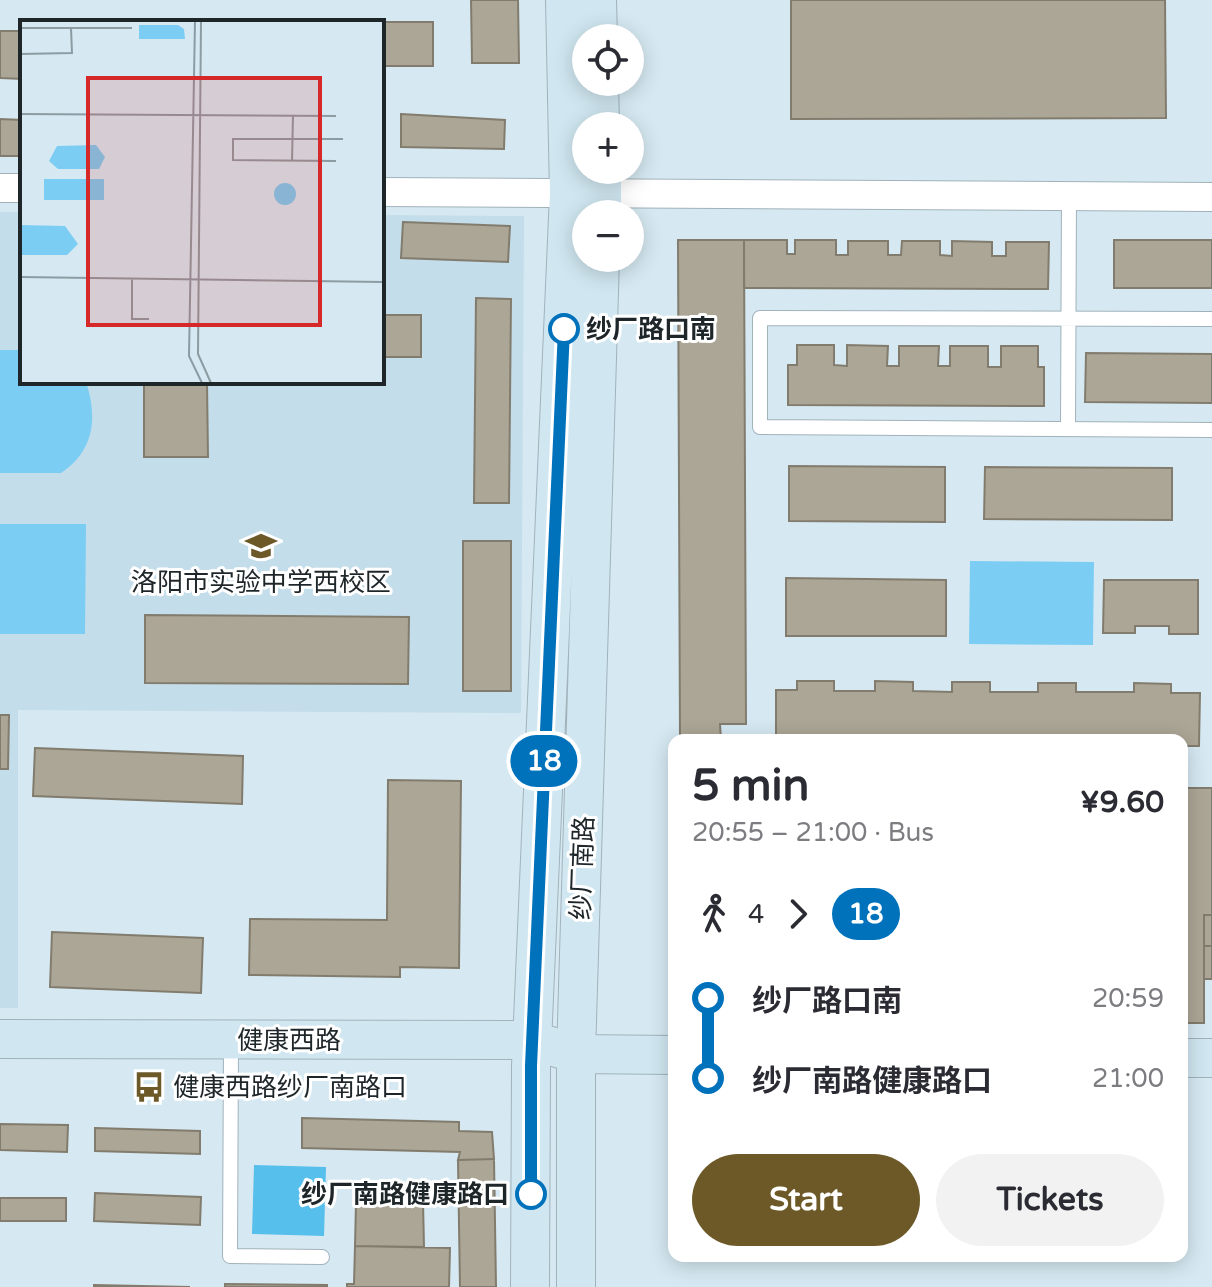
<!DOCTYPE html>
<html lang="en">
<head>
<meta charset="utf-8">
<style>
	body { margin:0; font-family:"Varela Round","Noto Sans SC",sans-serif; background:#f2f2f3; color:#2b2b33; height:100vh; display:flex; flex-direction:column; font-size:30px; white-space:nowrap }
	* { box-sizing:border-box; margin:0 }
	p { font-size:26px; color:#7c7c81 }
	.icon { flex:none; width:44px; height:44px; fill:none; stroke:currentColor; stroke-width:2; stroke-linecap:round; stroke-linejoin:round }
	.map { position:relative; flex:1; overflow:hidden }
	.side { position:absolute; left:668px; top:734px; width:520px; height:528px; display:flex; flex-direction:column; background:#fff; border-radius:16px; box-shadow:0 4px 20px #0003 }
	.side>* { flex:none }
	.badge { padding:0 16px; border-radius:26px; font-size:28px; line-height:52px }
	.fabs { position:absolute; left:572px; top:24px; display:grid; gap:16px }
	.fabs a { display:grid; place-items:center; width:72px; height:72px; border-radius:50%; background:#fff; box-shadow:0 4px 20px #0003; font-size:40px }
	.map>.badge { position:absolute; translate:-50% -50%; box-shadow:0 0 0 4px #fff }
	.legs { display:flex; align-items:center; gap:12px; height:88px; padding:0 24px; font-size:26px }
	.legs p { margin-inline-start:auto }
	.overview { display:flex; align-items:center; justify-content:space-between; height:136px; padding:0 24px }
	h1 { font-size:44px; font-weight:700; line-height:60px }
	.primary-button { display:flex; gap:16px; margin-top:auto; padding:16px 24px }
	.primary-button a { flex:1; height:92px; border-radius:48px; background:#6c5927; color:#fff; font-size:32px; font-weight:700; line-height:92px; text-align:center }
	.primary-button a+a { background:#f2f2f3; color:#2b2b33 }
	ul { padding:0 24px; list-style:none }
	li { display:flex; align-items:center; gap:28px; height:80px; font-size:30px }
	li i { display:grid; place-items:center; width:12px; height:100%; margin:0 10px; background:currentColor }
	li i::after { content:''; width:20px; height:20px; margin:-10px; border:6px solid; border-radius:50%; background:#fff }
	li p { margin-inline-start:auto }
	li:first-child i { background:linear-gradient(#0000 50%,currentColor 0) }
	li:last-child i { background:linear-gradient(currentColor 50%,#0000 0) }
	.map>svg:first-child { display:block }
</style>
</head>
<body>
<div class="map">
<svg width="1212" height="1287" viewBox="0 0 1212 1287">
	<rect width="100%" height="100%" fill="#d6e9f2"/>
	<path fill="#c4ddea" d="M0 212H22V382H382V215L524 216 521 713 18 710V1008H0Z"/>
	<path fill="#7ccdf3" d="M0 350H22V382H86C98 418 94 451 61 473H0Z
		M0 524H86L85 634H0Z
		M970 561 1094 562 1093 645 969 644Z"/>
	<path fill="#56bfec" d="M254 1165 326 1167 324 1236 252 1234Z"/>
	<path fill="#aca696" stroke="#827c6e" stroke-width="2" d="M471 0H518L519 63H472Z
		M791 0H1165L1166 118 791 119Z
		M382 22H433V66H382Z
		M0 31H22V79L0 78Z
		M401 114 505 120 504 149 401 147Z
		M0 119 22 120V156H0Z
		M382 122H384V155H382Z
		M382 222H384L383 264H382Z
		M403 222 510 226 508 262 401 258Z
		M678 240H744L746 724H720L721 740H680Z
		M744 240H787V254H795V240H836V255H848V241H888V255H901L902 241H940V255L952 256V241L992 242V256H1006V242H1049L1048 289 744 288Z
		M1114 240H1212V288H1114Z
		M476 298 511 299 509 503H474Z
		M382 315H421V357H382Z
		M797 345H834V365L847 366V345L888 346 887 366H899V346H939L938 366H950V346H988V367H1001V346H1038V367H1044V406L788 405V365H797Z
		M1086 353 1212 354V403L1085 402Z
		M144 382H207L208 457H144Z
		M789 466 945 467V522L789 521Z
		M985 467 1172 468V520L984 519Z
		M463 541H511V691H463Z
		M786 578 946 580V636H786Z
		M1104 580H1198V634H1169V626H1135V633H1103Z
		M145 615 409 617 408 684 145 683Z
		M797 681H834V691H875V681L913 682V691L952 692V682H990V692H1038V683H1076V692H1134V683L1171 684V693H1200L1199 746H1182V740H776V690H797Z
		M0 715H9L8 769H0Z
		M35 748 243 756 242 804 33 796Z
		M388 780 461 781 459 968 400 967V977L249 975 250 919 387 920Z
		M1182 788H1212V915H1204V1023H1182Z
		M1204 915H1212V946H1204Z
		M52 932 203 938 201 993 50 987Z
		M1204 946H1212V979H1204Z
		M302 1118 459 1122V1131L492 1132 494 1159 458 1160 460 1152 302 1148Z
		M0 1124 68 1125 67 1152 0 1150Z
		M95 1128 200 1131V1154L95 1151Z
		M494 1159 496 1287H460L458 1160Z
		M95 1193 201 1197 200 1225 94 1221Z
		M0 1198H66V1221H0Z
		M423 1201 424 1247 355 1246 356 1203Z
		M355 1246 450 1248 449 1287H347V1284H354Z
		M225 1284 327 1285V1287H225Z
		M94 1285 190 1287H94Z"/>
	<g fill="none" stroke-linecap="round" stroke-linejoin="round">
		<defs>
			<path id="lane" d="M1212 319 760 318V427L1212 430
				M1068 429 1069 196
				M231 1041 230 1256 322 1257"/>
			<path id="street" d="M0 188H22
				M382 192 1212 197"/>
			<path id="secondary" d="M597 0 598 38
				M599 82 600 126
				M602 170V214
				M0 1039 532 1040 576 1054 674 1055
				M1182 1058H1212
				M530 1287 531 1066 569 194 565 0
				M576 1287V1054L600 258"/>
		</defs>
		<use href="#lane" stroke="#a1b2bb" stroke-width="16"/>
		<use href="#street" stroke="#a1b2bb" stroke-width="30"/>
		<use href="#secondary" stroke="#a1b2bb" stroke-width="40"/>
		<use href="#lane" stroke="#fff" stroke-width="14"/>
		<use href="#street" stroke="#fff" stroke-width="28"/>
		<use href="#secondary" stroke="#d0e7f1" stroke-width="38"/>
	</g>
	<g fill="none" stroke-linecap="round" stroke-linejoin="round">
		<defs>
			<path id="line-1" d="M531 1194V1066L564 329"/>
		</defs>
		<use href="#line-1" stroke="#fff" stroke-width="18"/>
		<use href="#line-1" stroke="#0072bc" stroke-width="12"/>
	</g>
	<defs>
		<symbol id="school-bare" viewBox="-9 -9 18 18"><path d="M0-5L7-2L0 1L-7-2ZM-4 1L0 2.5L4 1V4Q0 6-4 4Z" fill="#6c5927" stroke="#fff" stroke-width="2.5" paint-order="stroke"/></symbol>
		<symbol id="bus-bare" viewBox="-9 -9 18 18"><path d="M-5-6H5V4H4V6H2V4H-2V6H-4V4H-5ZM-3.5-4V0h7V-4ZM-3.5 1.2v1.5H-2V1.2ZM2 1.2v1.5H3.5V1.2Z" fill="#6c5927" stroke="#fff" stroke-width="2.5" paint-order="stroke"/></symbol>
	</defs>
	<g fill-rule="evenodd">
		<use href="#school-bare" x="239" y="524" width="44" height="44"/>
		<use href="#bus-bare" x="127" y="1065" width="44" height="44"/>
	</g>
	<g fill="#fff" stroke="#0072bc" stroke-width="4">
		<circle cx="564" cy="329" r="14"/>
		<circle cx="531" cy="1194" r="14"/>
	</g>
	<g text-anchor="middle" stroke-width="6" stroke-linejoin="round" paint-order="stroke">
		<g font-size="26" font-weight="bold" fill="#1f2629" stroke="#fff" text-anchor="start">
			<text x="586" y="338">纱厂路口南</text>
			<text x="509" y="1203" text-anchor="end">纱厂南路健康路口</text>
		</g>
		<g font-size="26" fill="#1f2629" stroke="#fff">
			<text x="261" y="591">洛阳市实验中学西校区</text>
			<text x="173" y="1096" text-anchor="start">健康西路纱厂南路口</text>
		</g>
		<g font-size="26" fill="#1f2629" stroke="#fff">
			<text transform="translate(582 868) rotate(-88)" y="9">纱厂南路</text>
			<text x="289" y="1049">健康西路</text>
		</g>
	</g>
	<g transform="translate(20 20)">
		<rect width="364" height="364" fill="#d6e9f2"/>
		<path d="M119 5H158L164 9 165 19H119ZM76 125 85 137 79 149H38L29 141 37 126ZM24 159H84V180H24ZM254 174a11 11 0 1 1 22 0a11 11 0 1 1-22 0ZM0 205 45 206 58 224 47 235H0Z" fill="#7ccdf3"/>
		<path fill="none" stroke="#8d9ba2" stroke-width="2" d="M175 1 169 336 182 363M181 1 178 334 191 363M0 8H112M0 34 52 33 51 8M0 94 316 96M364 104V155M272 141 273 96M316 141 213 140V119H323M0 257 364 262M112 258V299H129"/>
		<path fill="#d62828" fill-opacity="0.15" stroke="#d62828" stroke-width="4" d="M68 58H300V305H68Z"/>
		<rect width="364" height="364" fill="none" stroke="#1f2629" stroke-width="4"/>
	</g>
</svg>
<div class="fabs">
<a><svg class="icon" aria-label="locate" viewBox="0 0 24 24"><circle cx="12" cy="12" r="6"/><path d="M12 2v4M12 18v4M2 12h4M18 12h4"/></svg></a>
<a>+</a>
<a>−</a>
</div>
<b class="badge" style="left:544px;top:761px;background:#0072bc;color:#fff">18</b>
<section class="side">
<div class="overview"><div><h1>5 min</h1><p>20:55 – 21:00 · Bus</p></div><b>¥9.60</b></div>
<div class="legs"><svg class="icon" aria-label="walk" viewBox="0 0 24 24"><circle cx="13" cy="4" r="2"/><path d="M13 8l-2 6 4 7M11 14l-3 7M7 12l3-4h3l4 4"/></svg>4<svg class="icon" aria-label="forward" viewBox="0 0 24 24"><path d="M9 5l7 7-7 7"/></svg><b class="badge" style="background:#0072bc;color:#fff">18</b></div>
<ul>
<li><i style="color:#0072bc"></i><b>纱厂路口南</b><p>20:59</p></li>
<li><i style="color:#0072bc"></i><b>纱厂南路健康路口</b><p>21:00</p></li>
</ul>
<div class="primary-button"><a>Start</a><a>Tickets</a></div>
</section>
</div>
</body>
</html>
